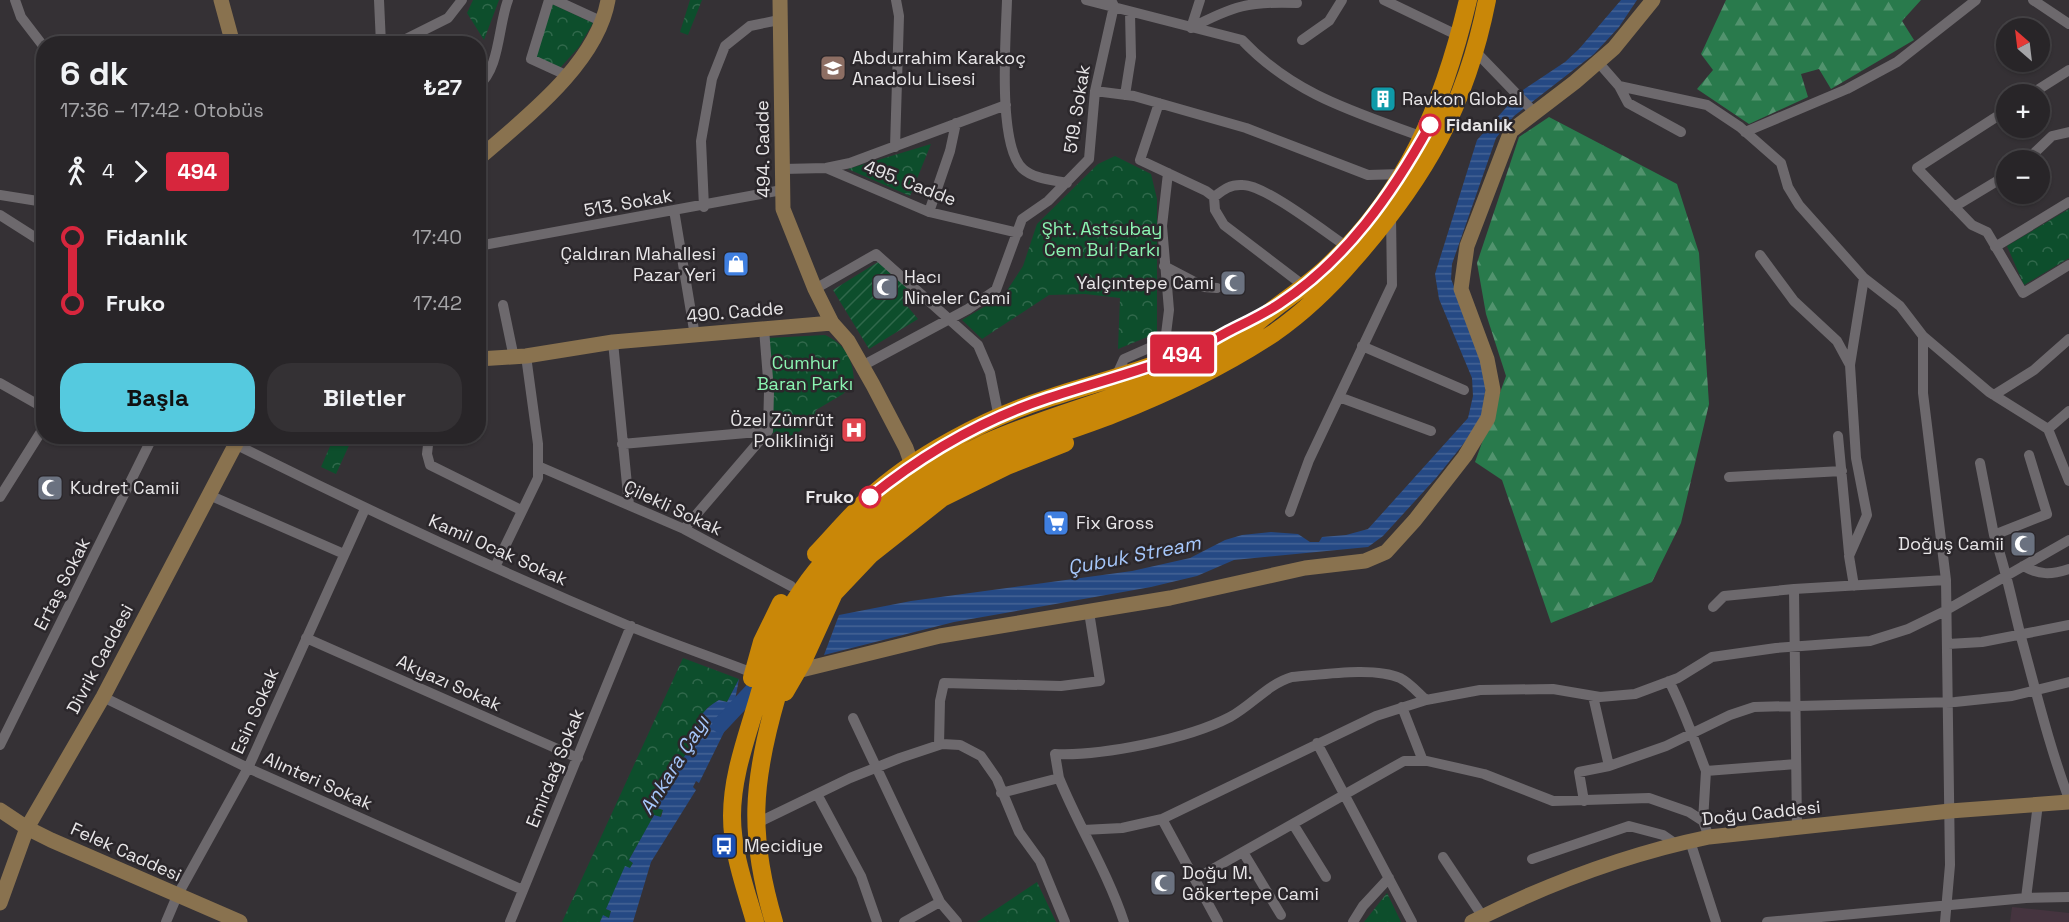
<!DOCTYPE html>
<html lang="tr">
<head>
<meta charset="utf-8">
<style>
	body { margin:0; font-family:"Space Grotesk",sans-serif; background:#343134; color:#f1f3f6; height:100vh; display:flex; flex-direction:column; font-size:22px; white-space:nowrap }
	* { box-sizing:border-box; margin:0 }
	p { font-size:20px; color:#a5a5a8 }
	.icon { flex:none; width:33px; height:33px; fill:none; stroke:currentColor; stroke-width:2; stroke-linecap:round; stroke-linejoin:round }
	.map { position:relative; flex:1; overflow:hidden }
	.panel { position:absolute; left:36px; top:36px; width:450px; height:408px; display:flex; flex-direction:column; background:#282528; border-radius:24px; box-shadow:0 2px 4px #0004,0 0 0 2px #444245 }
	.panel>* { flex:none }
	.badge { padding:0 12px; border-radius:4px; font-size:21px; line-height:39px }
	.needle { width:39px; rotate:332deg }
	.tools { position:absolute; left:1996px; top:18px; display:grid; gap:12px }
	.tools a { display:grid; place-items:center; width:54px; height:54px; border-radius:50%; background:#282528; box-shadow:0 2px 4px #0004,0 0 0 2px #444245; font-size:30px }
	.map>.badge { position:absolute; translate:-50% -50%; box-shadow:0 0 0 3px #fff }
	.legs { display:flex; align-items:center; gap:9px; height:66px; padding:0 24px; font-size:20px }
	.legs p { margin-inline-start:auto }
	.head { display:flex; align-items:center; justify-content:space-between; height:102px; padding:0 24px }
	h1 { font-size:33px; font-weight:600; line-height:45px }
	.action { display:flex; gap:12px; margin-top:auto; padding:12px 24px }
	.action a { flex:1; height:69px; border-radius:24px; background:#55cadf; color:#111; font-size:24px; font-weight:600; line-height:69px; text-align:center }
	.action a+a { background:#343134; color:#f1f3f6 }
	ul { padding:0 24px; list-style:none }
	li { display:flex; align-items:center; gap:21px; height:66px; font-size:22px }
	li i { display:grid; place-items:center; width:9px; height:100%; margin:0 8px; background:currentColor }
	li i::after { content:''; width:15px; height:15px; margin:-8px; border:4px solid; border-radius:50%; background:#282528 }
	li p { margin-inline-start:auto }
	li:first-child i { background:linear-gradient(#0000 50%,currentColor 0) }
	li:last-child i { background:linear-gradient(currentColor 50%,#0000 0) }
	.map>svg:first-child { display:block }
</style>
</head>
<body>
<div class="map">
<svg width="2069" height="922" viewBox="0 0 2069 922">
	<defs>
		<pattern id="forest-firs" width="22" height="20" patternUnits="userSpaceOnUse" patternTransform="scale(1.5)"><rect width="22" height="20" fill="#297a4c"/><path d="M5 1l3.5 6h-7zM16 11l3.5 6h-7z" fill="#52936e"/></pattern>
		<pattern id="park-crowns" width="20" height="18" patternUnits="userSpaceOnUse" patternTransform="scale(1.5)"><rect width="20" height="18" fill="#0d4e2c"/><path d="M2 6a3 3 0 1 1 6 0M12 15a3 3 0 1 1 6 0" fill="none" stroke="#30684b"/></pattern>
		<pattern id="garden-furrows" width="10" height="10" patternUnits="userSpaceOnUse" patternTransform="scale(1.5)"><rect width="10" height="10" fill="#0d4e2c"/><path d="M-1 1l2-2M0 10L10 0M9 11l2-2" fill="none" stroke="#30684b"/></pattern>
		<pattern id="water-rules" width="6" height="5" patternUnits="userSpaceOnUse" patternTransform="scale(1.5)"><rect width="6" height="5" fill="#254984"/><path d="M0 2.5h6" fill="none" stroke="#456395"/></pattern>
	</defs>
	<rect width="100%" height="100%" fill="#353135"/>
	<path fill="#45343f" d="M2012 907 2069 913V922H2010Z"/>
	<path fill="url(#forest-firs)" d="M1726 0H1921L1902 21 1914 40 1831 89 1819 69 1801 74 1808 97 1749 124 1697 89 1713 70 1701 54Z
		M1549 117 1677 184 1699 253 1709 404 1681 523 1652 582 1551 623 1502 480 1475 462 1506 376 1486 314 1477 263 1519 137Z"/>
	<path fill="url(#park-crowns)" d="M473 0H499L484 40 467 13Z
		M690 0H702L688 35 680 32Z
		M552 4 593 23 579 47 560 68 535 57Z
		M931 144 910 196 848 169Z
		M1115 156 1151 174 1157 199V333L1118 349 1120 298 1085 294 1049 295 982 339 962 320 1004 295 1023 266 1037 224 1098 164Z
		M2069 209V258L2024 285 2007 246Z
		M825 335C845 344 853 359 854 381L843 394 816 410C811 428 793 437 776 440L777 431 768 436V338Z
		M334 437 351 441 336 474 321 467Z
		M683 658 739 679 727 702 719 700 707 708 698 721C697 742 696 750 682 768L678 764 661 789 657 808 663 810 660 817 654 816 629 860 633 863 606 909 611 911 609 918 603 916 600 922H562Z
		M1037 882 1056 922H977Z
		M1387 893 1401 922H1364Z"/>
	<path fill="url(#garden-furrows)" d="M878 262 910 289 902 300 918 319 869 349 833 290Z"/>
	<path fill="url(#water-rules)" d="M1621 0H1637L1619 27 1594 54 1514 116 1496 138 1452 264 1451 279 1483 361 1486 385 1481 422 1436 478 1383 536 1368 547 1234 560 1197 576 1151 587 954 622 824 655 839 615 911 601 1132 571 1190 558 1225 540 1242 535 1271 532 1298 534 1310 542H1319L1322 537 1346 535 1368 529 1468 418 1473 396 1472 378 1439 299 1435 274 1477 140 1520 92 1565 62 1579 49Z
		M739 679 732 716 699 783 696 781 693 787 696 790 651 862 633 922H600L603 915 609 918 611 911 606 909 625 866 630 868 633 863 629 860 654 815 661 817 663 810 657 808 665 780 678 763 682 767 687 762 683 758 699 738C696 719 703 709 719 700L727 702Z"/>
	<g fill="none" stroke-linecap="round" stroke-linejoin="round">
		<path stroke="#254984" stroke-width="16" d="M720 725 766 676"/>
		<path stroke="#6d696d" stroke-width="10" d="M15 0 21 17 44 47
			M379 0 381 44
			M549 0 531 59 566 75
			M555 0 603 22
			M1007 0C1006 36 997 146 1023 169 1034 179 1054 180 1067 183
			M1086 0 1242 40C1294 95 1355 112 1423 137
			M1384 0 1459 36
			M2033 0 2069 24
			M1191 28C1233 6 1249 1 1297 3
			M1191 28 1200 0
			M1302 40 1329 21 1342 0
			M396 44 448 18 462 0
			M1475 51 1533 111
			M1598 62 1619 86 1707 105 1740 127 1781 163 1788 187 1799 205 1864 278 1850 365 1856 458 1867 515 1849 556 1854 586
			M478 86C500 69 498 26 508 0
			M1619 86 1628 103 1681 132
			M1095 91 1134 96 1246 128 1368 175 1402 174
			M2031 94 2069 70
			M1125 95 1131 57 1130 13
			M1159 103 1140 160 1206 191 1214 197 1215 210 1224 225 1304 286
			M2007 110 1917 168 1972 225 1987 232 2023 293 2069 265
			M1745 132 1847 89 1897 62 1976 0
			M895 147 899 16 896 0
			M2027 160 2052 136 2069 132
			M826 168 929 212 1018 233
			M783 169 826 168 850 163 1006 105
			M0 195 44 202
			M1214 197C1223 190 1230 184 1243 185 1265 185 1325 232 1346 246
			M704 207 701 141 712 79 725 46 750 26 779 20
			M1954 207 2007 175
			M674 210 695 336
			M929 212 950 151 956 123
			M0 215 44 243
			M478 246 782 190
			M1995 247 2069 202
			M1760 255 1794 301 1837 341 1850 365
			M1164 266 1204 287 1217 288
			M1864 278 1900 306 1923 336 1989 392 2048 429 2069 481
			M815 289 876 254 978 345 990 373 999 418
			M503 305 514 358
			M764 329 769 391 768 431
			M1923 336V393L1946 580
			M613 342 629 505
			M1362 346 1464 390
			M862 366 968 309 996 290 1022 219 1048 201 1089 159 1095 91 1114 6 1111 0
			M1115 379 1124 359 1158 344 1166 334 1169 310 1162 226 1168 173
			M0 383 44 408
			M1994 395 2034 370 2069 339
			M1339 397 1431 431
			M2048 429 2069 411
			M429 436 427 454 430 465 521 510
			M1838 436 1849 553
			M235 444C365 509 496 570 629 626 670 643 712 657 753 673
			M622 444 768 431
			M2029 455 2047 514 1994 535C2006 569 2012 602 2021 637 2036 691 2049 746 2069 799
			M1980 463 1994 535
			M538 466 684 529 791 586
			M1729 477 1842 471
			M209 495 344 554
			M0 497 44 427
			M1290 512 1309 460 1392 285 1391 216
			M684 529 768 431
			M2023 566C2039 575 2051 575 2069 569
			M495 567 538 478V444L526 356
			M1794 589 1946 580 1950 865 1945 922
			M1713 607 1724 596 1794 589 1797 828
			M306 638 578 758
			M1948 644 1982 642 2069 625
			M1669 681C1684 710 1694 740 1706 771L1796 764
			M103 697 248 768 523 890
			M1426 700 1480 690 1553 689 1600 697 1635 694 1678 678 1712 657 1776 648 1870 641 1908 629 1943 612 2069 540
			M1402 707 1423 761
			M853 718 940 902
			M1317 743 1412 922
			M0 745 153 436
			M939 745 940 701 944 683 1061 686 1100 681 1089 612
			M1609 766 1666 746 1730 715 1754 707 1955 702 2012 696 2069 682
			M1059 778 1055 754C1102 756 1188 739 1230 717 1252 705 1268 684 1292 677 1320 675 1374 666 1400 678 1410 683 1418 693 1426 700L1376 716 1162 819 1218 922
			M1001 793 1059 778C1079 827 1107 871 1124 922
			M817 794 861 876 877 922
			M1584 801 1579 772 1609 766 1593 696
			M1703 821 1706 771
			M755 824 850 778 900 758 942 744 960 745 981 756 997 779 1019 832 1040 861 1065 922
			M1293 824 1326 877
			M1083 830 1122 828 1162 819
			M1690 841 1716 922
			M1243 852 1281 915
			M1443 857 1483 917
			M1532 859 1629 826 1663 835 1676 844
			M1195 879 1404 761H1427L1484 774 1553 801 1649 798 1689 812 1703 821 1709 837
			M2026 898 2038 804
			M166 922 177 896 248 768 365 509
			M510 922 631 626
			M904 922 940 902 957 922
			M1353 922 1363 906 1389 878
			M1767 922 2026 898 2069 897"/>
		<path stroke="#89724f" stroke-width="15" d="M221 0 233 44
			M780 0 783 209 815 289 832 323 848 341 873 385 906 448 912 465
			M478 159C525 118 597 64 608 0
			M478 359 526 356 613 342 832 323
			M797 671 940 636 1170 598 1305 568 1365 561 1386 552 1415 520 1465 456 1488 418 1493 390 1487 359 1461 289 1467 246 1511 131 1575 82 1614 48 1653 0
			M0 810 27 828 51 840 240 922
			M0 903 27 828 103 697 240 436
			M1472 922C1547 884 1627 854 1709 837L1950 811 2069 802"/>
		<path stroke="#c98708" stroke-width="18" d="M816 554C833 536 849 517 866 501 912 457 988 417 1049 398 1104 380 1161 367 1213 340
			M752 678 762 642 781 603
			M785 692 803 661 834 593 870 555 942 498 1007 466 1065 443
			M755 922C745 887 732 852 732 816 732 781 743 748 753 715 766 674 776 626 802 590 844 528 919 474 986 443 1064 408 1151 393 1224 347 1242 336 1258 321 1275 308 1292 295 1310 283 1326 268 1407 193 1443 105 1468 0
			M774 922C748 835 752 782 777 696 786 663 797 629 815 601 855 537 926 487 994 458 1033 441 1074 430 1114 414 1170 392 1224 366 1274 333 1304 312 1331 286 1354 259 1425 178 1466 106 1487 0"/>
	</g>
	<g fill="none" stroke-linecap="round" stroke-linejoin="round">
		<defs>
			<path id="line-1" d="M870 497C922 455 984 419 1048 398 1094 383 1141 371 1187 353 1202 347 1217 337 1231 330 1247 322 1264 314 1279 304 1346 260 1392 194 1430 125"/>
		</defs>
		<use href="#line-1" stroke="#fff" stroke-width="14"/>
		<use href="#line-1" stroke="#d7263d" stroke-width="9"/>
	</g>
	<defs>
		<symbol id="school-square" viewBox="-11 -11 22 22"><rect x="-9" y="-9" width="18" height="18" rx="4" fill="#8d6e63" stroke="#2b272b"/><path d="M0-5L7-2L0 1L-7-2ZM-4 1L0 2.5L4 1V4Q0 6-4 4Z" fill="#fff"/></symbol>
		<symbol id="building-square" viewBox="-11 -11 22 22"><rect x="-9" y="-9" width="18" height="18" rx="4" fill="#0f9aa8" stroke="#2b272b"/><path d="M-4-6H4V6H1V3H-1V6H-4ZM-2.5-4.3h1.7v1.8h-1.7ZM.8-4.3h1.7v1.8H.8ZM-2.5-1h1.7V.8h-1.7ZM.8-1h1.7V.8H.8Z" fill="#fff"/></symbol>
		<symbol id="shop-square" viewBox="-11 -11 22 22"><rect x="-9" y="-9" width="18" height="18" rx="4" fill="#3f7fe0" stroke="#2b272b"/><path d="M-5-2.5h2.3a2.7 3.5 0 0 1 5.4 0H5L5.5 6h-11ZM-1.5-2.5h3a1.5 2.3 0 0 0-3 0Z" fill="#fff"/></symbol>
		<symbol id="mosque-square" viewBox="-11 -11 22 22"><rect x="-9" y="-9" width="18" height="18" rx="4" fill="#6b7280" stroke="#2b272b"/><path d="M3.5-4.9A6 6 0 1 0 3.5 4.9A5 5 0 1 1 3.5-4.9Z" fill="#fff"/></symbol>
		<symbol id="hospital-square" viewBox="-11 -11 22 22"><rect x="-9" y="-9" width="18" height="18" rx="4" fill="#e0444e" stroke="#2b272b"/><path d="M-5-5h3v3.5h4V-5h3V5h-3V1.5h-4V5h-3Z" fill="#fff"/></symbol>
		<symbol id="supermarket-square" viewBox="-11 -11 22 22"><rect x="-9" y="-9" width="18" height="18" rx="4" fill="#3f7fe0" stroke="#2b272b"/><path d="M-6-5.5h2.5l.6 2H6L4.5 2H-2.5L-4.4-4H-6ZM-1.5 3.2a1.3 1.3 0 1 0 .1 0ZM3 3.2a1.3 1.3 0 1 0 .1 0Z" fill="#fff"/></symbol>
		<symbol id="bus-square" viewBox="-11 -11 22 22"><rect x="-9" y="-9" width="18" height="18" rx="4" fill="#1a4fb4" stroke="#2b272b"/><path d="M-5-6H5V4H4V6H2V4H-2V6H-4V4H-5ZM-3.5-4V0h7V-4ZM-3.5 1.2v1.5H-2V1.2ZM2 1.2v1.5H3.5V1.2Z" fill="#fff"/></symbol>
	</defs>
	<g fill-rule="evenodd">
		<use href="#school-square" x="818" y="53" width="30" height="30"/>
		<use href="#building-square" x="1368" y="84" width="30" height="30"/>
		<use href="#shop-square" x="721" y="249" width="30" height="30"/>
		<use href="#mosque-square" x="1218" y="268" width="30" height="30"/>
		<use href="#mosque-square" x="870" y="272" width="30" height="30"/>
		<use href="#hospital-square" x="839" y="415" width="30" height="30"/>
		<use href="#mosque-square" x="35" y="473" width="30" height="30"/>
		<use href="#supermarket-square" x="1041" y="508" width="30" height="30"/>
		<use href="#mosque-square" x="2008" y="529" width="30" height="30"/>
		<use href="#bus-square" x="709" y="831" width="30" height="30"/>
		<use href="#mosque-square" x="1148" y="868" width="30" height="30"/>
	</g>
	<g fill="#fff" stroke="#d7263d" stroke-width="3">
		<circle cx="1430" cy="125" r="10"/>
		<circle cx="870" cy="497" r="10"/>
	</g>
	<g text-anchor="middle" stroke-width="5" stroke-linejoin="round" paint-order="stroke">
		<g font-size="18" fill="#e8e6e8" stroke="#2b272b" text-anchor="start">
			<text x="852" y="64">Abdurrahim Karakoç<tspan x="852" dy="21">Anadolu Lisesi</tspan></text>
			<text x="1402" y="105">Ravkon Global</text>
			<text x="716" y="260" text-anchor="end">Çaldıran Mahallesi<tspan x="716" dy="21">Pazar Yeri</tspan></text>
			<text x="904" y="283">Hacı<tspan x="904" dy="21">Nineler Cami</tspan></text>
			<text x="1214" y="289" text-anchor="end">Yalçıntepe Cami</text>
			<text x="834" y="426" text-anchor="end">Özel Zümrüt<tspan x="834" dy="21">Polikliniği</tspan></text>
			<text x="70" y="494">Kudret Camii</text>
			<text x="1076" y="529">Fix Gross</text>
			<text x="2004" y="550" text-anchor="end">Doğuş Camii</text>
			<text x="744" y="852">Mecidiye</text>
			<text x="1182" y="879">Doğu M.<tspan x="1182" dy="21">Gökertepe Cami</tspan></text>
		</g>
		<g font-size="18" fill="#e8e6e8" stroke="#2b272b">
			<text transform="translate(1077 109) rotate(-81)" y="6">519. Sokak</text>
			<text transform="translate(763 149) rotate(-91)" y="6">494. Cadde</text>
			<text transform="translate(910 183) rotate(21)" y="6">495. Cadde</text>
			<text transform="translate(628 203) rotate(-10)" y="6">513. Sokak</text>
			<text transform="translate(735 312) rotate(-5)" y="6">490. Cadde</text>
			<text transform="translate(673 508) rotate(25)" y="6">Çilekli Sokak</text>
			<text transform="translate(498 550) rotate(24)" y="6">Kamil Ocak Sokak</text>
			<text transform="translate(62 584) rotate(-63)" y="6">Ertaş Sokak</text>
			<text transform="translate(100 659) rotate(-62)" y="6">Divrik Caddesi</text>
			<text transform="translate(449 683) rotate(24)" y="6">Akyazı Sokak</text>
			<text transform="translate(255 711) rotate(-66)" y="6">Esin Sokak</text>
			<text transform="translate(555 768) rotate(-68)" y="6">Emirdağ Sokak</text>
			<text transform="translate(318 781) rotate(24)" y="6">Alınteri Sokak</text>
			<text transform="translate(1761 813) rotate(-6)" y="6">Doğu Caddesi</text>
			<text transform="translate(126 852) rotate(24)" y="6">Felek Caddesi</text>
		</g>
		<g font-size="18" font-weight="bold" fill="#e8e6e8" stroke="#2b272b" text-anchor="start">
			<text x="1446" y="131">Fidanlık</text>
			<text x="854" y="503" text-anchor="end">Fruko</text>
		</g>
		<g font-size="18" fill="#8bf5b2" stroke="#2b272b">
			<text x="1102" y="235">Şht. Astsubay<tspan x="1102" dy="21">Cem Bul Parkı</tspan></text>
			<text x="805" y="369">Cumhur<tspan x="805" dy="21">Baran Parkı</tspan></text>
		</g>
		<g font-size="20" font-style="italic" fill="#a6c7fb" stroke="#2b272b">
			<text transform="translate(1134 555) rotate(-11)" y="7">Çubuk Stream</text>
			<text transform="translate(674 765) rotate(-58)" y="7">Ankara Çayı</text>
		</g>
	</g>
</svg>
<div class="tools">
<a><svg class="needle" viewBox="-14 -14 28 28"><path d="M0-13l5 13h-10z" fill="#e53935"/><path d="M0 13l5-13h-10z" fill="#a5a5a8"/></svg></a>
<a>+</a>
<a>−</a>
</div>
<b class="badge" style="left:1182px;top:354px;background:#d7263d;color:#fff">494</b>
<section class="panel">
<div class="head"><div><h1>6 dk</h1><p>17:36 – 17:42 · Otobüs</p></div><b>₺27</b></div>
<div class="legs"><svg class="icon" aria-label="walk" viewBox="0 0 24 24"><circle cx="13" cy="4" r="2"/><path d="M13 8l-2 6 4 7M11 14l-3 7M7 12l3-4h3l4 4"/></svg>4<svg class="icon" aria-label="forward" viewBox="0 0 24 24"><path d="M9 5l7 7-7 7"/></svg><b class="badge" style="background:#d7263d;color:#fff">494</b></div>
<ul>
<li><i style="color:#d7263d"></i><b>Fidanlık</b><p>17:40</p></li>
<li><i style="color:#d7263d"></i><b>Fruko</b><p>17:42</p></li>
</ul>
<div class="action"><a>Başla</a><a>Biletler</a></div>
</section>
</div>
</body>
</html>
